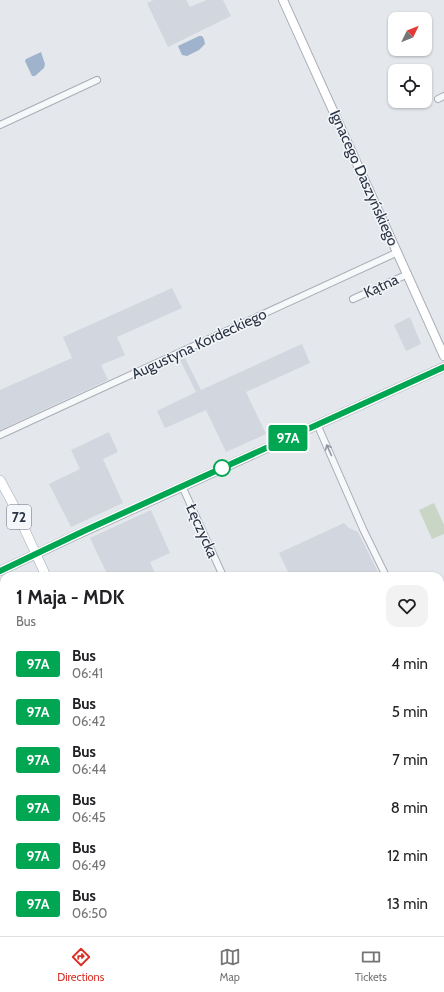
<!DOCTYPE html>
<html lang="en">
<head>
<meta charset="utf-8">
<style>
	body { margin:0; font-family:Cabin,sans-serif; background:#f2f2f2; color:#202124; height:100vh; display:flex; flex-direction:column; font-size:15px; white-space:nowrap }
	* { box-sizing:border-box; margin:0 }
	p { font-size:13px; color:#757577 }
	.icon { flex:none; width:22px; height:22px; fill:none; stroke:currentColor; stroke-width:2; stroke-linecap:round; stroke-linejoin:round }
	.map { position:relative; flex:1; overflow:hidden }
	.sheet { position:absolute; left:0px; top:572px; width:444px; height:364px; display:flex; flex-direction:column; background:#fff; border-radius:12px 12px 0 0; box-shadow:0 1px 3px #0004 }
	.sheet>* { flex:none }
	.badge { padding:0 8px; border-radius:3px; font-size:14px; line-height:26px }
	.needle { width:26px; rotate:47deg }
	.tools { position:absolute; left:388px; top:12px; display:grid; gap:8px }
	.tools a { display:grid; place-items:center; width:44px; height:44px; border-radius:8px; background:#fff; box-shadow:0 1px 3px #0004; font-size:20px }
	.map>.badge { position:absolute; translate:-50% -50%; box-shadow:0 0 0 2px #fff }
	.round { display:grid; place-items:center; flex:none; width:42px; height:42px; border-radius:12px; background:#f2f2f2 }
	.head { display:flex; align-items:center; justify-content:space-between; height:68px; padding:0 16px }
	h1 { font-size:19px; font-weight:800; line-height:30px }
	ul { padding:0; list-style:none }
	li { display:flex; align-items:center; gap:12px; height:48px; padding:0 16px }
	li div { flex:1 }
	li b { display:block; font-size:15px }
	li em { font-style:normal }
	li .badge { min-width:44px; font-weight:700; text-align:center }
	.tabs { display:flex; justify-content:space-around; align-items:center; height:56px; border-top:1px solid #e0e0e0; background:#fff; font-size:11px; color:#757577 }
	.tabs a { display:grid; justify-items:center; gap:2px }
	.tabs .active { color:#d93025 }
	.map>svg:first-child { display:block }
</style>
</head>
<body>
<div class="map">
<svg width="444" height="936" viewBox="0 0 444 936">
	<rect width="100%" height="100%" fill="#e4e7ec"/>
	<path fill="#d2d6de" d="M154 0H186L190 7 207 0H223L231 16 168 47 147 3Z
		M172 288 182 308 117 337 125 355 101 365 108 380 0 430V390L72 358 63 337Z
		M410 317 421 344 406 351 394 325Z
		M302 344 310 363 246 392 266 434 226 452 206 410 165 428 157 411 196 392 180 360 185 358 201 390Z
		M109 432 118 452 103 459 123 503 71 527 49 484 80 469 71 450Z
		M151 510 170 553 150 562 156 576H108L90 538Z
		M344 523 349 528 358 532 380 576H290L279 553Z
		M444 592V691L440 692V594Z
		M444 697V746L440 738V698Z
		M444 853V880L440 882V855Z
		M84 932H197L199 936H75Z"/>
	<path fill="#c9d6c5" d="M434 503 444 525V534L432 539 419 510Z
		M0 778 4 787V806L0 808Z
		M245 932H328L315 936H247Z"/>
	<path fill="#9fb4cc" d="M199 36H202L204 39 205 44 199 50 187 56 182 55 178 46Z
		M41 52 45 64 44 68 35 76H32L25 61 26 59Z"/>
	<g fill="none" stroke-linecap="round" stroke-linejoin="round">
		<defs>
			<path id="street" d="M438 99 444 96
				M0 125 97 80
				M353 299 408 274
				M317 424 363 529 386 576
				M0 435 398 252
				M182 486 223 576
				M0 735 4 733
				M0 815 4 813
				M0 894 4 893
				M362 932 364 936
				M91 936 100 932"/>
			<path id="secondary" d="M283 0 444 356
				M0 571 72 537 444 367
				M440 891 444 889
				M338 936 347 932"/>
			<path id="primary" d="M0 480 13 504 46 576
				M207 932 209 936"/>
		</defs>
		<use href="#street" stroke="#a9aeb7" stroke-width="8"/>
		<use href="#secondary" stroke="#a9aeb7" stroke-width="10"/>
		<use href="#primary" stroke="#a3abb8" stroke-width="10"/>
		<use href="#street" stroke="#f7f8fa" stroke-width="6"/>
		<use href="#secondary" stroke="#fff" stroke-width="8"/>
		<use href="#primary" stroke="#fff" stroke-width="9"/>
	</g>
	<defs><path id="oneway-shaft" d="M-6 0H5M1.5-3L5.5 0L1.5 3" fill="none" stroke-width="1.6" stroke-linecap="round" stroke-linejoin="round"/></defs>
	<use stroke="#9196a0" href="#oneway-shaft" transform="translate(329 450) rotate(-114)"/>
	<g fill="none" stroke-linecap="round" stroke-linejoin="round">
		<defs>
			<path id="line" d="M0 571 86 530 444 367"/>
		</defs>
		<use href="#line" stroke="#fff" stroke-width="9"/>
		<use href="#line" stroke="#00a651" stroke-width="6"/>
	</g>
	<circle fill="#fff" stroke="#00a651" stroke-width="2" cx="222" cy="468" r="8"/>
	<g text-anchor="middle" stroke-width="3" stroke-linejoin="round" paint-order="stroke">
		<rect fill="#f4f6f9" stroke="#676e7b" stroke-width="1" x="7" y="505" width="24" height="24" rx="3"/>
		<g font-size="14" font-weight="bold" fill="#2b3445">
			<text x="19" y="522">72</text>
		</g>
		<g font-size="15" fill="#2b3445" stroke="#f4f6f9">
			<text transform="translate(364 178) rotate(66)" y="5">Ignacego Daszyńskiego</text>
			<text transform="translate(381 286) rotate(-25)" y="5">Kątna</text>
			<text transform="translate(199 344) rotate(-25)" y="5">Augustyna Kordeckiego</text>
			<text transform="translate(202 531) rotate(66)" y="5">Łęczycka</text>
		</g>
	</g>
</svg>
<div class="tools">
<a><svg class="needle" viewBox="-14 -14 28 28"><path d="M0-13l5 13h-10z" fill="#e53935"/><path d="M0 13l5-13h-10z" fill="#757577"/></svg></a>
<a><svg class="icon" aria-label="locate" viewBox="0 0 24 24"><circle cx="12" cy="12" r="6"/><path d="M12 2v4M12 18v4M2 12h4M18 12h4"/></svg></a>
</div>
<b class="badge" style="left:288px;top:438px;background:#00a651;color:#fff">97A</b>
<section class="sheet">
<div class="head"><div><h1>1 Maja - MDK</h1><p>Bus</p></div><a class="round"><svg class="icon" aria-label="heart" viewBox="0 0 24 24"><path d="M12 20l-8-8c-3-5 5-10 8-4 3-6 11-1 8 4z"/></svg></a></div>
<ul>
<li><span class="badge" style="background:#00a651;color:#fff">97A</span><div><b>Bus</b><p>06:41</p></div><em>4 min</em></li>
<li><span class="badge" style="background:#00a651;color:#fff">97A</span><div><b>Bus</b><p>06:42</p></div><em>5 min</em></li>
<li><span class="badge" style="background:#00a651;color:#fff">97A</span><div><b>Bus</b><p>06:44</p></div><em>7 min</em></li>
<li><span class="badge" style="background:#00a651;color:#fff">97A</span><div><b>Bus</b><p>06:45</p></div><em>8 min</em></li>
<li><span class="badge" style="background:#00a651;color:#fff">97A</span><div><b>Bus</b><p>06:49</p></div><em>12 min</em></li>
<li><span class="badge" style="background:#00a651;color:#fff">97A</span><div><b>Bus</b><p>06:50</p></div><em>13 min</em></li>
</ul>
</section>
</div>
<nav class="tabs">
<a class="active"><svg class="icon" aria-label="directions" viewBox="0 0 24 24"><path d="M12 3l9 9-9 9-9-9zM9 14v-3h6M13 9l2 2-2 2"/></svg>Directions</a>
<a><svg class="icon" aria-label="map" viewBox="0 0 24 24"><path d="M3 6l6-2 6 2 6-2v14l-6 2-6-2-6 2zM9 4v14M15 6v14"/></svg>Map</a>
<a><svg class="icon" aria-label="tickets" viewBox="0 0 24 24"><path d="M3 7h18v10H3zM15 7v10"/></svg>Tickets</a>
</nav>
</body>
</html>
